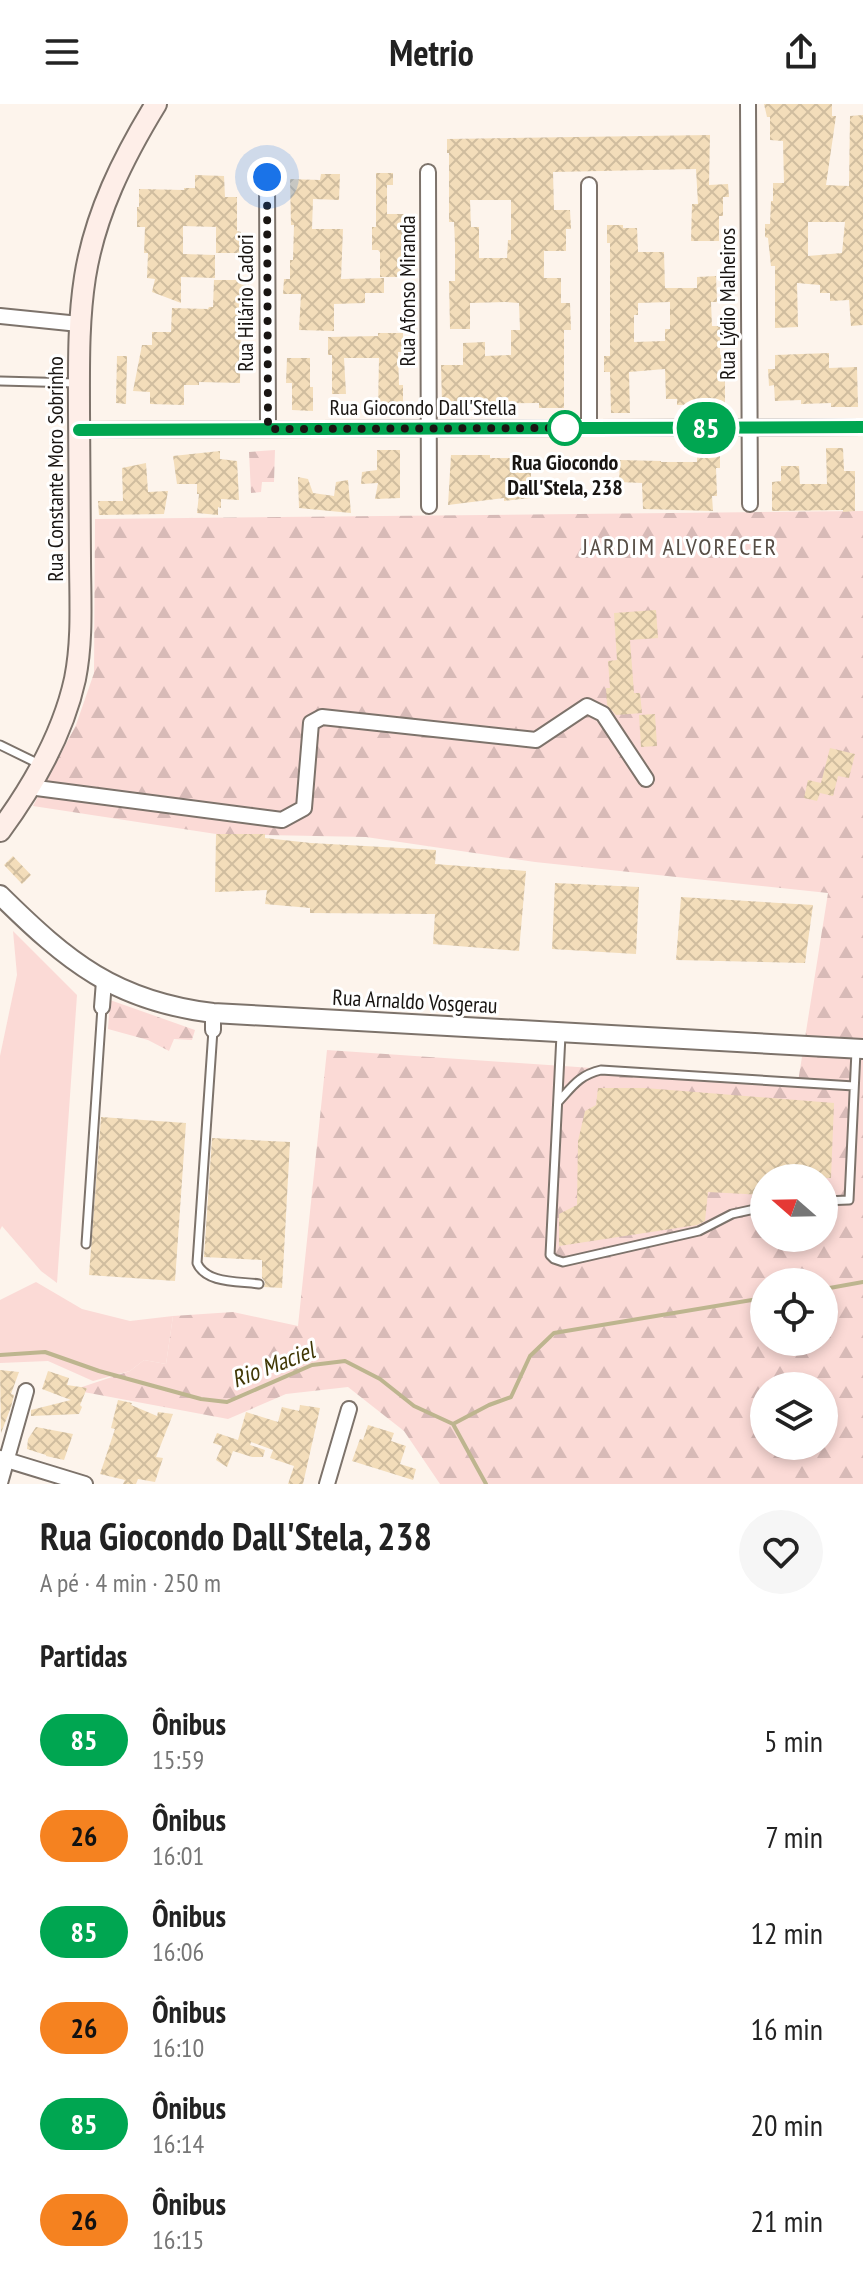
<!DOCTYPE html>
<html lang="pt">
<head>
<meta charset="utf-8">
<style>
	body { margin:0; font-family:"PT Sans Narrow",sans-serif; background:#f6f6f6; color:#222; height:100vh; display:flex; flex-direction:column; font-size:30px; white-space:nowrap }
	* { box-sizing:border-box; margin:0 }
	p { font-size:26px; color:#767676 }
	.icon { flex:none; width:44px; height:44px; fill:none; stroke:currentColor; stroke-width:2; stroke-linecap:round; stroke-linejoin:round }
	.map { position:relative; height:1380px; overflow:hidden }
	.panel { display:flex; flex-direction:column; background:#fff; flex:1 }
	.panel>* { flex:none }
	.badge { padding:0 16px; border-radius:26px; font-size:28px; line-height:52px }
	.needle { width:52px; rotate:290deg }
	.fabs { position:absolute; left:750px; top:1060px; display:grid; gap:16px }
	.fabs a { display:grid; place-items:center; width:88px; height:88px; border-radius:50%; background:#fff; box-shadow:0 4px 12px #0003; font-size:40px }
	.you { position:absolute; width:40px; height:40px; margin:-20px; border:6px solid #fff; border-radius:50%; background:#1a73e8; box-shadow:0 0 0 12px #1a73e833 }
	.map>.badge { position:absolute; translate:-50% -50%; box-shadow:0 0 0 4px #fff }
	h2 { padding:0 40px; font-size:30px; line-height:72px }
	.round { display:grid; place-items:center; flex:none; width:84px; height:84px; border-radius:42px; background:#f6f6f6 }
	.headline { display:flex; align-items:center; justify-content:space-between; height:136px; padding:0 40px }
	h1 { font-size:38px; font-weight:700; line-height:60px }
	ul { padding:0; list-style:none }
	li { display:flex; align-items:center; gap:24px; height:96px; padding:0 40px }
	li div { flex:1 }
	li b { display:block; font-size:30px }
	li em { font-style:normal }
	li .badge { min-width:88px; font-weight:700; text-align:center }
	header { display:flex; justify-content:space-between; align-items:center; height:104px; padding:0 40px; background:#fff; font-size:36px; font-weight:700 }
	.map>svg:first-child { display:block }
</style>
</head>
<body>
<header><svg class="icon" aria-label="menu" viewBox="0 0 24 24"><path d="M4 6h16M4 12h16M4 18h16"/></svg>Metrio<svg class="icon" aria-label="share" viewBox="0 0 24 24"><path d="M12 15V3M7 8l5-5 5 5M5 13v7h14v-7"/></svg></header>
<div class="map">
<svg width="863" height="1380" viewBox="0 0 863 1380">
	<defs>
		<pattern id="forest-firs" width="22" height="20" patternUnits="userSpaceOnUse" patternTransform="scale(2)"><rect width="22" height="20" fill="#fbdad6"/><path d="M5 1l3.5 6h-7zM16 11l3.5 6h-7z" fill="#d7bab7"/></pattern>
		<pattern id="building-cross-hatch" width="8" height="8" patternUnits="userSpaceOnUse" patternTransform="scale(2)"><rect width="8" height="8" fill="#f3ddba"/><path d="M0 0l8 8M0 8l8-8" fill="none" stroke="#d0bd9f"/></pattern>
	</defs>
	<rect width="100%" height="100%" fill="#fdf4ec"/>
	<path fill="#fbdad6" d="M13 827 77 891 57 1179 41 1167 2 1122 0 1126V952L17 871Z
		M36 1178 82 1205 130 1217 173 1212 166 1260 144 1256 130 1267 93 1277 48 1257 0 1259V1196Z"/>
	<path fill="url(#forest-firs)" fill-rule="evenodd" d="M275 346 274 378H262L261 388 251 389 249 348Z
		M863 407V1380H440L404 1327 348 1283 286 1290 228 1315 73 1286 130 1267 144 1256 166 1260 173 1212 233 1208 298 1222 327 946 798 978 828 789 535 758 366 733 216 730 33 702 76 621 94 569 95 415ZM764 1074H824V1134H764ZM764 1178H824V1238H764ZM764 1282H824V1342H764Z
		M110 896 195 926 192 936 174 935 169 947 148 936 108 925Z"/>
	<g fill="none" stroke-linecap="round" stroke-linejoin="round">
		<path stroke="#bdb58f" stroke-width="4" d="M824 1185 863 1178
			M0 1251 45 1248 99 1267 201 1295 227 1298 312 1261 345 1257 380 1275 414 1302 453 1320 486 1380
			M453 1320 489 1301 511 1293 530 1252 554 1229 764 1194"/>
	</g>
	<path fill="url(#building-cross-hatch)" fill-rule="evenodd" d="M764 0H832V12H836L826 81 849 82 850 12 863 11V221L851 222 849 196 830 197V189H820V181L797 179 798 223 775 224V162H771L768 134 765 133V120H770L771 97H773V79H784L783 37 770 36V13H767ZM808 118H845L842 149 808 152Z
		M710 31 709 81 728 80 729 93H723V112H719V137H691L692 100H698L696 65 553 68 554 106H570L571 125H566V147H544V174H561V199H570L571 226H564V304H539V299L442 300 441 261H463V239L485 238V252L511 251V226H520L519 199 505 198 470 199V225H450L449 177H455V139L454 118H449V49H447V35ZM470 96H511V136H508L507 154H479V123H471Z
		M376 69H393V81H387V110H411L410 142 403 141 401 173H380V148L378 146H372V123H376Z
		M321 70H340L339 96 313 95 312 125H343L341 175 384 174V189H365V199L334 200V227L299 226 301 190H283L284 175H290V156H293L294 121H291L290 75 320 76Z
		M195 71 224 72 225 93H237V127L241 128 240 149H216V123L183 122V150L215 151V174L181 173V199L152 188 155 175 147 174 148 149H144L145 123H137V103H139V85L184 86V84H195Z
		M607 121H623V124H637L638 148H664L665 184H697V173L716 172 717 198H711L712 222H720V251L731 250V266H725V308H703V301H677V295H666L665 265 629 268 630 309H611L610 268H604V252H610V139H607ZM670 198V225H665V237L634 238V211H638V199Z
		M214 176H249V188H241L240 279 199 278V281H184V301L150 300V288L133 287 142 241H152V228H171L172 204 208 205 209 203H213Z
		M378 229H403V248H398L399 281H403V305L378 306 379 254H344L346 290H332V251H328V233L378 232Z
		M829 249V264L857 263 858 303H831V299L801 300V296L775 297 774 281 769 282 768 265H775V251Z
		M117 252H127L126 300 116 299Z
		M287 254H310V283H313V307L292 306V279H286Z
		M826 344H843L844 367H855V407L843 408V406L772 407V378L781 377V362H799L800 380H827Z
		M377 346H400V394L375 395 378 379 361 380 362 368 377 366Z
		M220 347V355L237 357 239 396 221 395V404L218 403V411L197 409 199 390H197V380H177L173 352Z
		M697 348H720V364H716L717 392H712L713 407 643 405 642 379 619 378 620 356 661 357V358H697Z
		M451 351H490V354H515L516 365H531V394L504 397V394L448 401Z
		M146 359 148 388 168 387 164 410 99 411 98 397H123L122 364Z
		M298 373 308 375 313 389 334 392 336 378 348 376 351 409 299 404Z
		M656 506 658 534 630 536 634 589H640L642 609 616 611 607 601 606 584H610L608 557 617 556 614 509Z
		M655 610 657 642 641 643 639 611Z
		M830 644 855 650 849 674 838 672 833 692 820 689 817 697 804 694 808 676 821 679Z
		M216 730H265V734L311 739 436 746 435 760 526 767 519 847 433 840 435 810 310 809V804L265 800 267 786 215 788Z
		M13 752 31 771 22 780 4 761Z
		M555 779 639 783 636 850 552 845Z
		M681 793 813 801 805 859 676 856Z
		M598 984H645L834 999 831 1074H764V1091L708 1088 705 1117 697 1121 559 1142V1110L577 1101 578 1037 585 1007 596 1001Z
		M101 1013 186 1019 175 1177 89 1171Z
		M212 1034 290 1038 282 1184 264 1183 265 1178 262 1174V1156L204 1153Z
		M0 1266 19 1268 11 1290 14 1291 11 1303 1 1329Z
		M48 1267 69 1274 67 1281 87 1284 80 1301 82 1303 79 1310 31 1312V1306L71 1296 42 1285Z
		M118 1296 132 1299 131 1301 157 1312 158 1308 173 1310 156 1353 163 1354 155 1378 138 1375 136 1380H123L125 1376 100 1370 115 1325 111 1324Z
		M300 1301 320 1304 303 1380H288L294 1362 270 1354 273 1346 251 1338 250 1341 265 1346 263 1353H252L233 1347 227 1363 216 1356 222 1342 213 1339 217 1329 238 1336 246 1308 278 1318 282 1303 299 1307Z
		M368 1321 394 1329 391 1337 406 1342 400 1360 416 1365 413 1376 352 1357 360 1335 363 1336Z
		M36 1323 73 1330 64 1356 46 1352V1351L27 1345 28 1335Z"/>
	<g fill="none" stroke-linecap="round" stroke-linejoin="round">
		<defs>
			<path id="service" d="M0 277 77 279
				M0 641 41 661
				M213 926 197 1159C206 1180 239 1177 259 1180
				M561 931 550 1151 554 1155 563 1158 699 1127 732 1110 764 1103
				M558 998C572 983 579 971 601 966L854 982
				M824 1097 849 1096 856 947
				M86 1140 102 903"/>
			<path id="minor" d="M748 0 750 400
				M428 68 429 402
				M267 73 268 325
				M0 212 79 220
				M589 324V81
				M79 326 863 323
				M29 683 282 716 304 704 311 619 322 613 536 636 587 602 603 610 646 675
				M102 903 104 877
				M213 926V909
				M0 1354 85 1380
				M0 1379 26 1287
				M327 1380 349 1305"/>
			<path id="tertiary" d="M0 791C68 858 115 897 213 909L863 945"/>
			<path id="secondary" d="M0 727C33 682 63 630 75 575 83 535 80 494 80 453 80 405 79 356 79 307 79 262 78 218 85 173 95 110 123 54 156 0"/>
		</defs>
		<use href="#service" stroke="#7d736b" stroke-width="11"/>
		<use href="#minor" stroke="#7d736b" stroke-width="18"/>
		<use href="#tertiary" stroke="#7d736b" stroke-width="22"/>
		<use href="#secondary" stroke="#7d736b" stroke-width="24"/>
		<use href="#service" stroke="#fff" stroke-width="7"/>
		<use href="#minor" stroke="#fff" stroke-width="14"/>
		<use href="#tertiary" stroke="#fff" stroke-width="18"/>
		<use href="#secondary" stroke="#feeee8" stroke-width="20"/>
	</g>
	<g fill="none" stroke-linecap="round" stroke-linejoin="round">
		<defs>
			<path id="line" d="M79 326 863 323"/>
		</defs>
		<use href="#line" stroke="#fff" stroke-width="18"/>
		<use href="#line" stroke="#00a651" stroke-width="12"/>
		<path stroke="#191512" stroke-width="8" stroke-dasharray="0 14.4" d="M267 73 268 325 565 324"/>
	</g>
	<circle fill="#fff" stroke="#00a651" stroke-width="4" cx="565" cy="324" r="16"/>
	<g text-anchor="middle" stroke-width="6" stroke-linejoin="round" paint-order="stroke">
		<g font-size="22" fill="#191512" stroke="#fff">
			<text transform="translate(407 187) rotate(-90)" y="8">Rua Afonso Miranda</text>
			<text transform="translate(245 199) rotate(-90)" y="8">Rua Hilário Cadori</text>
			<text transform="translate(727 200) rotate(-90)" y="8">Rua Lýdio Malheiros</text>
			<text x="423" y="311">Rua Giocondo Dall'Stella</text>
			<text transform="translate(55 365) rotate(-90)" y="8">Rua Constante Moro Sobrinho</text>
			<text transform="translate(415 897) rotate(3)" y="8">Rua Arnaldo Vosgerau</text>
		</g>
		<g font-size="22" font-weight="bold" fill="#191512" stroke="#fff">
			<text x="565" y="366">Rua Giocondo<tspan x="565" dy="25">Dall'Stela, 238</tspan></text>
		</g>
		<g font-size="24" letter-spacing="2" fill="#574e46" stroke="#fff">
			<text x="680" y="451">JARDIM ALVORECER</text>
		</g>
		<g font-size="24" font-style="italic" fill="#403705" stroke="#fff">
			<text transform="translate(273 1261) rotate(-21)" y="8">Rio Maciel</text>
		</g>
	</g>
</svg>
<div class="fabs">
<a><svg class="needle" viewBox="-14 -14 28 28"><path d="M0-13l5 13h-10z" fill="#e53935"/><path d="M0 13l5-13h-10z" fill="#767676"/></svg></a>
<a><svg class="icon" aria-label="locate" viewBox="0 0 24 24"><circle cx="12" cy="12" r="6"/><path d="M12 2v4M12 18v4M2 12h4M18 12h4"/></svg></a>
<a><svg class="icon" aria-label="layers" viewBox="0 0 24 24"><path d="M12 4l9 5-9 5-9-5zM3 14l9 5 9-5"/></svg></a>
</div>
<div class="you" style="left:267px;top:73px"></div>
<b class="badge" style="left:706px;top:324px;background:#00a651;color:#fff">85</b>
</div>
<section class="panel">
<div class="headline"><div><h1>Rua Giocondo Dall'Stela, 238</h1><p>A pé · 4 min · 250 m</p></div><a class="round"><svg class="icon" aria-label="heart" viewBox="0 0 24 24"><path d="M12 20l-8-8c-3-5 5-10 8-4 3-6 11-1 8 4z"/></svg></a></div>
<h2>Partidas</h2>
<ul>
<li><span class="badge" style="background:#00a651;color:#fff">85</span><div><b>Ônibus</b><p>15:59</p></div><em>5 min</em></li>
<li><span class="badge" style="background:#f58220;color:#111">26</span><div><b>Ônibus</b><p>16:01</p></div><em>7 min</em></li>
<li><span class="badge" style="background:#00a651;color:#fff">85</span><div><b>Ônibus</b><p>16:06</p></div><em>12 min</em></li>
<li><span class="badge" style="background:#f58220;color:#111">26</span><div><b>Ônibus</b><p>16:10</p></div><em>16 min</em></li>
<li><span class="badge" style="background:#00a651;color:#fff">85</span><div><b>Ônibus</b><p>16:14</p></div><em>20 min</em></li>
<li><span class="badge" style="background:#f58220;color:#111">26</span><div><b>Ônibus</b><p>16:15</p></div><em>21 min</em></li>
</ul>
</section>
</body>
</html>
